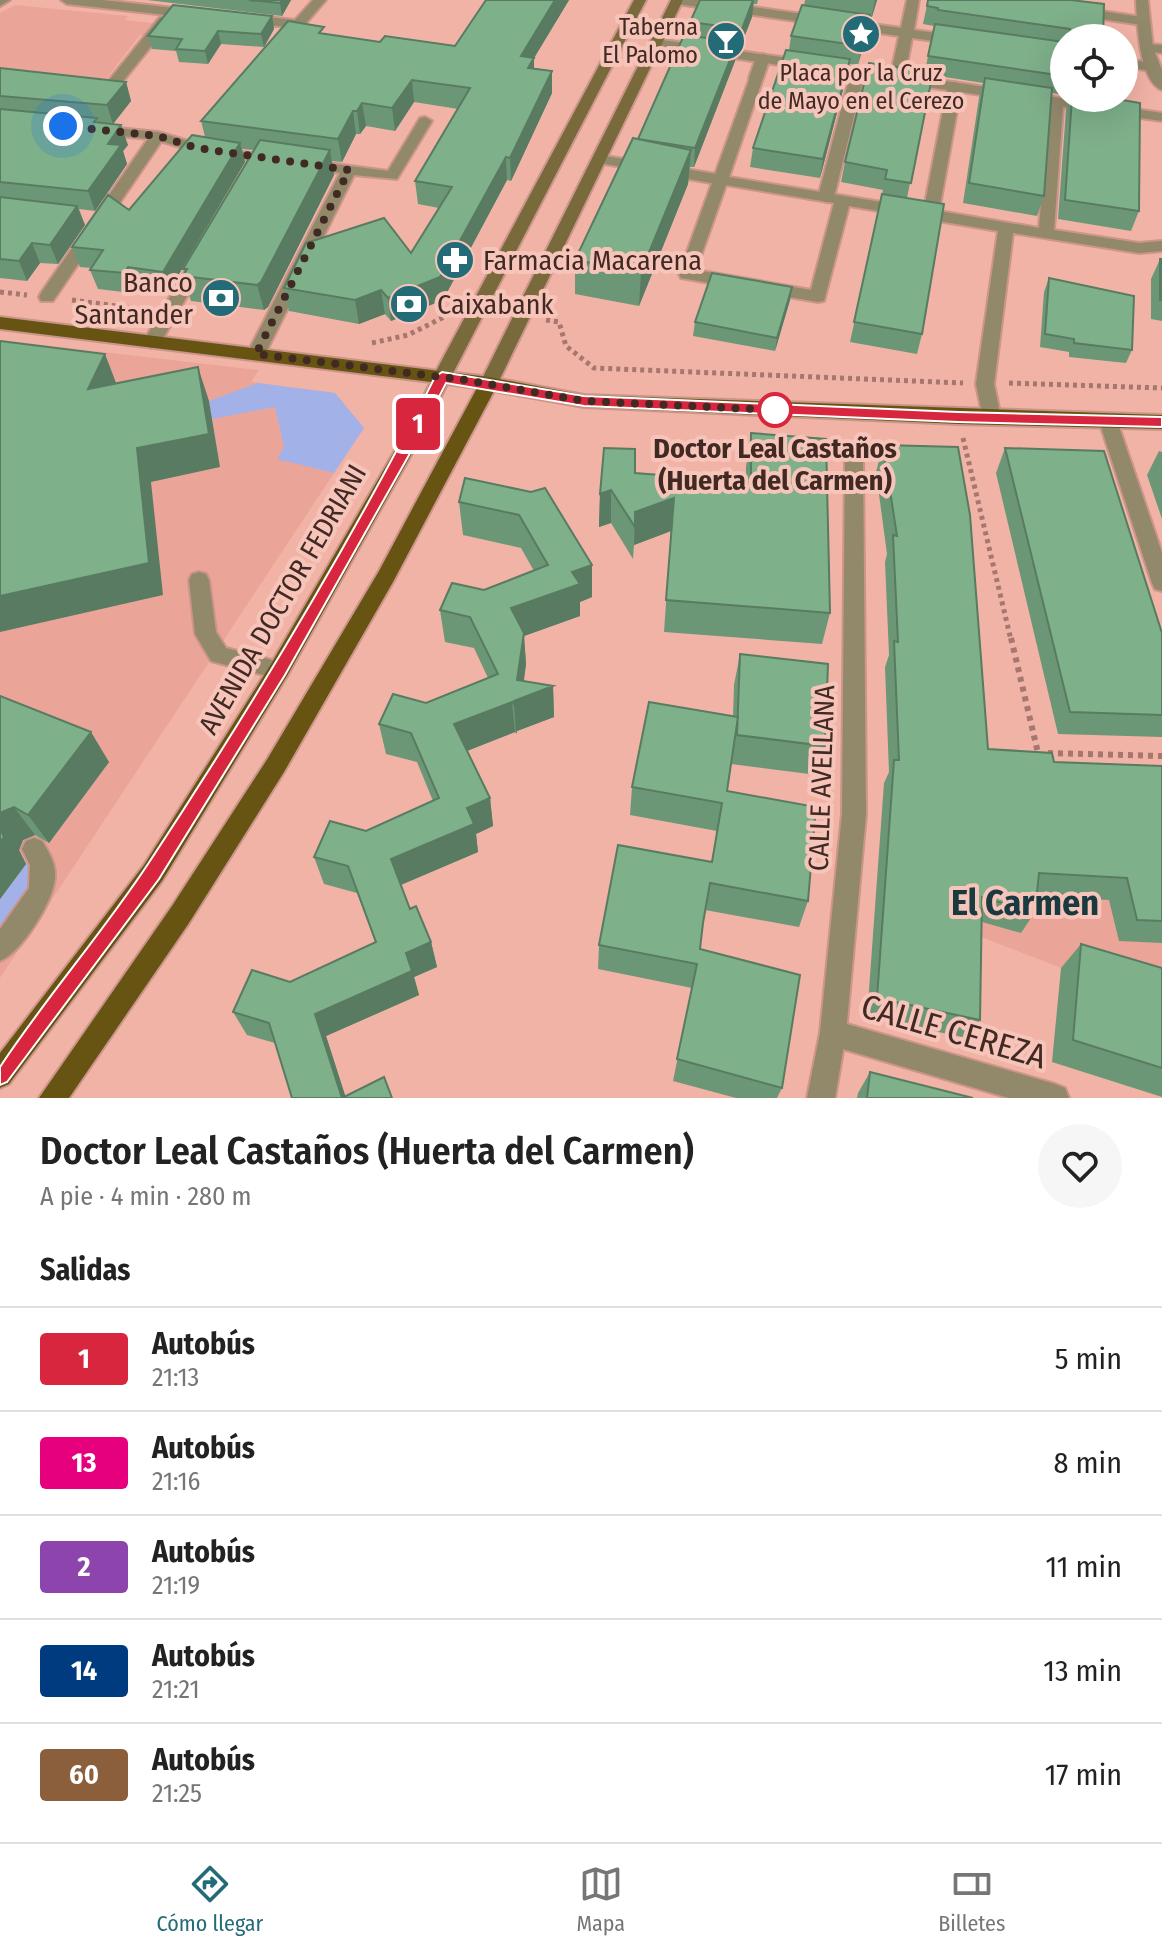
<!DOCTYPE html>
<html lang="es">
<head>
<meta charset="utf-8">
<style>
	body { margin:0; font-family:"Fira Sans Condensed",sans-serif; background:#f6f6f6; color:#222; height:100vh; display:flex; flex-direction:column; font-size:30px; white-space:nowrap }
	* { box-sizing:border-box; margin:0 }
	p { font-size:26px; color:#767676 }
	.icon { flex:none; width:44px; height:44px; fill:none; stroke:currentColor; stroke-width:2; stroke-linecap:round; stroke-linejoin:round }
	.map { position:relative; height:1098px; overflow:hidden }
	.sheet { display:flex; flex-direction:column; background:#fff; flex:1 }
	.sheet>* { flex:none }
	.badge { padding:0 16px; border-radius:6px; font-size:28px; line-height:52px }
	.tools { position:absolute; left:1050px; top:24px; display:grid; gap:16px }
	.tools a { display:grid; place-items:center; width:88px; height:88px; border-radius:50%; background:#fff; box-shadow:0 8px 32px #0002; font-size:40px }
	.you { position:absolute; width:40px; height:40px; margin:-20px; border:6px solid #fff; border-radius:50%; background:#1a73e8; box-shadow:0 0 0 12px #1a73e833 }
	.map>.badge { position:absolute; translate:-50% -50%; box-shadow:0 0 0 4px #fff }
	h2 { padding:0 40px; font-size:30px; line-height:72px }
	.round { display:grid; place-items:center; flex:none; width:84px; height:84px; border-radius:42px; background:#f6f6f6 }
	.headline { display:flex; align-items:center; justify-content:space-between; height:136px; padding:0 40px }
	h1 { font-size:38px; font-weight:600; line-height:60px }
	ul { padding:0; list-style:none }
	li { display:flex; align-items:center; gap:24px; height:104px; padding:0 40px; border-top:2px solid #e0e0e0 }
	li div { flex:1 }
	li b { display:block; font-size:30px }
	li em { font-style:normal }
	li .badge { min-width:88px; font-weight:700; text-align:center }
	.tabs { display:flex; justify-content:space-around; align-items:center; height:112px; border-top:2px solid #e0e0e0; background:#fff; font-size:22px; color:#767676 }
	.tabs a { display:grid; justify-items:center; gap:4px }
	.tabs .selected { color:#236b77 }
	.map>svg:first-child { display:block }
</style>
</head>
<body>
<div class="map">
<svg width="1162" height="1098" viewBox="0 0 1162 1098">
	<rect width="100%" height="100%" fill="#f2b3a7"/>
	<path fill="#eba598" d="M15 5 128 16 125 20 160 24 150 36 140 35 101 86 0 76V13Z
		M0 340 259 370 251 382 335 393 364 428 0 978Z
		M1012 761 1162 765V999L1061 968 971 933Z"/>
	<path fill="#a2b2e8" d="M258 383 335 393 364 428 334 473 277 459 284 447 275 407 212 419 209 401Z
		M29 860 30 890 0 931V899Z"/>
	<g fill="none" stroke-linecap="round" stroke-linejoin="round">
		<defs>
			<path id="service" d="M199 572 206 574 209 580 216 632 226 648 287 664 290 670 287 676 279 679 211 661 195 634 189 580 192 574Z
				M34 838 42 841C49 852 56 864 55 877 54 901 21 953 0 961V929L29 888 30 865 22 849 26 841Z"/>
			<path id="pedestrian" d="M61 0H102L194 10 201 14 194 18 67 4Z
				M313 0H326L294 37 282 34 288 27 246 23 239 19 246 15 295 20Z
				M160 17 172 20 112 95H102V89Z
				M763 54 770 58 763 78 751 81 749 78 756 58Z
				M858 68 865 72 834 197 826 202 821 200 818 197 851 72Z
				M955 82 962 86 958 105 951 109 944 105 948 86Z
				M158 132 202 145 204 148 197 152 153 139V133Z
				M599 155 722 175 730 180 722 185 594 162 592 159Z
				M833 1020 1055 1084 1065 1088 1069 1098H1009L833 1046 824 1042 820 1033 824 1024Z"/>
			<path id="minor" d="M0 0H10L0 6Z
				M671 0H704L901 28 907 0H919L914 30 957 36 964 40 957 44 912 38 905 75 1162 113V121L1063 107 1054 230 1139 243 1162 241V251L1139 253 1013 233 994 384 1001 418 992 425 983 418 976 384 998 231 849 206 824 301 818 302 681 278 679 274 751 75 763 78 729 177 924 209 944 105 951 101 958 105 939 211 1039 228 1049 105 651 46V40L656 39 891 73 899 36 677 4ZM726 185 834 203 811 290 696 270Z
				M1080 8 1142 17 1149 21 1142 25 1075 15 1073 12Z
				M1146 44 1162 45V53L1141 51V45Z
				M1124 59 1153 63 1160 67 1153 71 1124 67Z
				M425 117 432 121 397 179 354 175 265 354 256 360 250 358 247 354 340 173 218 155 213 154V148L388 171 420 118Z
				M98 126 158 132 165 136 53 301H41L39 297 41 293 148 139 93 133V127Z
				M199 256 207 261 161 342 152 348 146 346 143 342 191 261Z
				M1108 414 1117 421 1162 553V591L1155 589 1152 583 1099 421Z
				M854 452 863 459 866 814 846 1033 835 1098H807L820 1033 842 814 845 459Z"/>
			<path id="tertiary" d="M1136 0H1148L1153 48 1162 70V90C1139 81 1137 22 1136 0Z"/>
			<path id="secondary" d="M634 0H646L451 377 448 381H436L433 377Z
				M671 0H683L498 383 489 389 483 387 480 383Z"/>
			<path id="primary" d="M0 317 489 377 584 395 1162 415V429L958 424 584 407 494 391 393 582 284 772 189 923 69 1098H39L172 906 268 758 379 571 477 388 447 384 415 448 287 676 162 881 9 1084 0 1088V1053L144 865 271 664 397 447 431 382 0 329Z"/>
		</defs>
		<use href="#service" stroke="#cb958a" stroke-width="4"/>
		<use href="#pedestrian" stroke="#cb958a" stroke-width="4"/>
		<use href="#minor" stroke="#cb958a" stroke-width="4"/>
		<use href="#tertiary" stroke="#cb958a" stroke-width="4"/>
		<use href="#secondary" stroke="#cb958a" stroke-width="4"/>
		<use href="#primary" stroke="#cb958a" stroke-width="4"/>
		<path stroke="#a5776e" stroke-width="5" stroke-dasharray="4 4" stroke-linecap="butt" d="M0 292 27 295
			M72 300 146 310
			M546 320 559 322 566 346 594 368 963 383
			M372 343 408 335 444 317
			M1009 383 1162 388
			M963 438 1011 640"/>
		<path stroke="#a5776e" stroke-width="6" stroke-dasharray="5 5" stroke-linecap="butt" d="M1011 638 1038 753
			M1048 753 1162 756"/>
		<use href="#service" fill="#92886a" fill-rule="evenodd"/>
		<use href="#pedestrian" fill="#92886a" fill-rule="evenodd"/>
		<use href="#minor" fill="#92886a" fill-rule="evenodd"/>
		<use href="#tertiary" fill="#92886a" fill-rule="evenodd"/>
		<use href="#secondary" fill="#796a3c" fill-rule="evenodd"/>
		<use href="#primary" fill="#675413" fill-rule="evenodd"/>
	</g>
	<path fill="#6c9777" d="M147 0H291L282 16Z
		M486 0H569L534 58V68L552 71V93L511 181 507 180 443 300 391 321 385 314 359 324 289 311 284 288 411 253 439 208 418 204 415 181 458 109 414 102 395 131 366 126 360 134H356L342 162 332 161 334 175 268 307 264 310 191 301 183 276 185 273 183 269 254 150 242 149 245 162 169 291 135 287 132 293 98 289 90 270 91 268 80 267 72 247 129 210 205 137 201 121 325 34 380 42 455 46Z
		M700 0H758L757 4H753L752 17 740 48H736L735 61 694 167H690L688 184 639 306 575 294V260L638 139 689 35 690 22Z
		M805 0H877L871 20H869L858 65 849 64 846 78 820 178 750 167 753 148 789 50 791 36 804 6Z
		M928 0H1071L1103 38H1064V95L1052 93 1044 196 1037 216 963 203 979 98 983 83 932 75 907 198 922 334 917 354 850 342 883 190 841 182 845 162 925 71 934 26 923 24Z
		M272 16 274 29 264 47 221 44 208 64 179 62 176 51 152 49 148 36Z
		M0 68 126 82 131 101 113 124 128 145 123 151 127 164 95 211 79 209 85 225 58 264 40 263 27 281 0 278Z
		M1070 98H1111L1139 211 1131 231 1058 219 1066 110Z
		M1160 259H1162V321L1151 319V279Z
		M1049 278 1132 350 1126 363 1069 357V352L1040 347 1044 292Z
		M792 287 790 300 775 351 693 336 695 322Z
		M751 433 830 613 822 644 664 632 671 531 634 545 633 559 611 523 599 527 600 494 635 473 746 481V467Z
		M883 445 988 749 1054 762 1162 766V943L1119 941 1109 900 1037 896 1035 912 1021 933 982 922 980 1020 967 1038 867 1017 884 783 889 772 885 667 889 655 885 562 887 554 876 472Z
		M1005 448 1162 633V737L1058 734 996 473Z
		M1159 451 1162 452V519L1147 475Z
		M531 492 592 597 580 602V616L524 636 526 664 524 681 553 686 554 717 517 731 516 734 515 732 467 751 490 798 493 826 476 834 478 852 401 885 410 909 431 942 437 967 414 977 419 995 326 1036 345 1096 384 1077 392 1098H292L275 1043 247 1035 233 1012 290 982 375 942 357 893 324 884 314 857 433 801 417 762 386 754 379 724 426 703 488 678 474 648 445 642 440 610 534 571 521 548 463 535 459 502Z
		M740 654 825 746 817 775 731 764 727 791 808 901 799 927 705 910 700 949 782 1088 777 1098H736L673 1081 692 988 598 969 599 945 712 862 717 831 630 815 632 787 733 716 734 685Z
		M0 696 109 762 49 843 35 835 23 840 19 850 26 864 0 899Z
		M1081 944 1162 968V1097L1052 1062 1061 968Z
		M870 1072 973 1098H857L858 1093Z"/>
	<path fill="#587b61" d="M282 0H291L282 16 280 3Z
		M555 0H569L534 58V81L521 56Z
		M754 0 752 17 740 48 742 29Z
		M875 0H877L871 20Z
		M870 15 867 34 858 65 862 46Z
		M272 16 274 29 264 47 261 34Z
		M218 31 221 44 208 64 205 51Z
		M737 42 735 61 694 167 695 148Z
		M850 59 846 78 820 178 823 159Z
		M552 71V93L511 181 510 158Z
		M412 80 414 102 395 131 392 108Z
		M126 82 131 101 113 124 107 105Z
		M362 103 366 126 360 134 357 111Z
		M353 111 356 134 342 162 338 139Z
		M121 125 128 145 123 151 127 164 95 211 88 191 108 144Z
		M240 143 245 162 169 291 163 272Z
		M330 150 334 175 268 307 264 310 257 285Z
		M691 150 688 184 639 306 641 272Z
		M506 157 507 180 443 300 391 321 388 298Z
		M77 206 85 225 58 264 50 245Z
		M32 243 40 263 27 281 19 261Z
		M128 267 135 287 132 293 125 273Z
		M792 287 790 300 775 351 777 338Z
		M381 290 385 314 359 324 355 300Z
		M105 354 118 388 88 389Z
		M198 367 209 401 220 467 151 482 163 595 0 632V596L137 448Z
		M611 490V523L599 527 600 494Z
		M674 498 671 531 634 545 635 512Z
		M592 565V597L580 602V616L524 636 526 664 521 698 553 686 554 717 517 731 516 734 514 704 511 608 572 572Z
		M512 702 515 732 459 754 454 724Z
		M91 732 109 762 49 843 28 815Z
		M490 798 493 826 476 834 478 852 398 886 391 859 467 808Z
		M14 807 35 835 23 840 19 850 26 864 0 899V816L2 812Z
		M431 942 437 967 414 977 419 995 326 1036 346 1098H342L315 1014 406 953Z"/>
	<path fill="#7eb08a" stroke="#587b61" stroke-width="2" d="M249 0H282L280 3Z
		M486 0H555L521 56 534 58 528 68 552 71 510 158 506 157 440 277 388 298 381 290 355 300 284 288 306 243 384 218 411 253 452 187 415 181 470 88 412 80 392 108 362 103 357 111H353L338 139 201 121 288 21 324 27 319 33 380 42 385 36 455 46Z
		M700 0H753L742 29 690 22Z
		M928 0H1071L1104 4 1103 38H1073L1070 29 938 10V8L927 6Z
		M173 5 272 16 261 34 218 31 205 51 176 49 182 39 148 36Z
		M802 5 870 15 862 46 791 36Z
		M935 24 1064 42V76L928 56Z
		M684 35 737 42 695 148 638 139Z
		M786 50 850 59 823 159 753 148Z
		M869 63 933 72 911 183 885 179 887 170 845 162Z
		M0 68 126 82 107 105 0 96Z
		M985 78 1052 88 1044 196 969 183Z
		M1072 98H1111L1140 103 1139 211 1065 200Z
		M0 109 97 118 94 122 121 125 108 144 121 145 88 191 0 182Z
		M192 135 240 143 163 272 128 267 125 273 90 270 103 250 72 247 108 195 129 210Z
		M633 138 691 150 641 272 575 260Z
		M260 140 330 150 261 282 257 285 183 276 187 269H183Z
		M882 194 944 204 922 334 854 322Z
		M0 197 77 206 50 245 32 243 19 261 0 259Z
		M1160 259H1162V300H1160Z
		M712 273 792 287 777 338 695 322Z
		M1049 278 1134 296 1132 350 1074 343V339L1045 334Z
		M0 341 105 354 88 389 198 367 209 434 137 448 149 563 0 596Z
		M751 433 826 439 830 613 666 600 674 498 635 512V527L611 490 600 494 604 448 635 449V473L751 482Z
		M883 445 958 447 970 515 988 749 1052 753 1054 762 1162 766V921L1137 920 1127 878 1039 873 1035 912 982 897 980 1020 877 998 894 760H899L894 641 898 642 893 535 897 536Z
		M1005 448 1104 451 1162 633V715L1070 712Z
		M465 478 531 492 545 488 592 565 572 572 580 584 511 608 524 633 517 680 553 686 514 701V704L512 702 454 724 490 798 467 808 474 824 391 859 410 909 416 906 431 942 406 953 412 971 315 1014 342 1098 384 1077 392 1098H292L269 1023 233 1012 252 970 290 982 376 942 348 866 314 857 330 821 366 831 439 798 411 733 379 724 393 694 426 703 498 674 470 617 440 610 452 583 484 590 548 565 519 515 459 502Z
		M740 654 828 664 825 746 737 735Z
		M0 696 91 732 28 815 14 807 2 812 0 816Z
		M649 702 738 717 727 791 816 807 808 901 710 883 703 923 700 949 800 975 782 1088 677 1059 697 964 599 945 618 845 712 862 722 803 632 787Z
		M0 828 4 837 0 842Z
		M1081 944 1162 968V1068L1073 1040Z
		M870 1072 973 1098H867Z"/>
	<path fill="#d7263d" stroke="#fff" stroke-width="2" d="M442 372 584 396 958 412 1162 417V427L958 422 584 406 446 383 413 448 285 675 159 879 7 1082 0 1085V1067C44 1000 101 935 148 864 251 708 350 544 435 377Z"/>
	<g fill="none" stroke-linecap="round" stroke-linejoin="round">
		<path stroke="#412924" stroke-width="8" stroke-dasharray="0 14.4" d="M63 126 158 136 197 148 349 170 256 354 466 380 584 401 775 410"/>
	</g>
	<defs>
		<symbol id="sight-disc" viewBox="-11 -11 22 22"><circle r="9.5" fill="#236b77" stroke="#f7c4b9"/><path d="M0-6L1.8-2.2L6-1.7L2.9 1.2L3.7 5.4L0 3.3L-3.7 5.4L-2.9 1.2L-6-1.7L-1.8-2.2Z" fill="#fff"/></symbol>
		<symbol id="bar-disc" viewBox="-11 -11 22 22"><circle r="9.5" fill="#236b77" stroke="#f7c4b9"/><path d="M-6-5H6L.8 .8V4.5H3.5V6h-7V4.5H-.8V.8Z" fill="#fff"/></symbol>
		<symbol id="pharmacy-disc" viewBox="-11 -11 22 22"><circle r="9.5" fill="#236b77" stroke="#f7c4b9"/><path d="M-2-6h4v4h4v4h-4v4h-4v-4h-4v-4h4Z" fill="#fff"/></symbol>
		<symbol id="bank-disc" viewBox="-11 -11 22 22"><circle r="9.5" fill="#236b77" stroke="#f7c4b9"/><path d="M-6-4H6V4H-6ZM0-2.3a2.3 2.3 0 1 0 0 4.6a2.3 2.3 0 1 0 0-4.6Z" fill="#fff"/></symbol>
	</defs>
	<g fill-rule="evenodd">
		<use href="#sight-disc" x="839" y="12" width="44" height="44"/>
		<use href="#bar-disc" x="704" y="19" width="44" height="44"/>
		<use href="#pharmacy-disc" x="433" y="238" width="44" height="44"/>
		<use href="#bank-disc" x="199" y="276" width="44" height="44"/>
		<use href="#bank-disc" x="387" y="282" width="44" height="44"/>
	</g>
	<circle fill="#fff" stroke="#d7263d" stroke-width="4" cx="775" cy="410" r="16"/>
	<g text-anchor="middle" stroke-width="8" stroke-linejoin="round" paint-order="stroke">
		<g font-size="24" fill="#412924" stroke="#f7c4b9" text-anchor="end">
			<text x="698" y="35">Taberna<tspan x="698" dy="28">El Palomo</tspan></text>
			<text x="861" y="81" text-anchor="middle">Placa por la Cruz<tspan x="861" dy="28">de Mayo en el Cerezo</tspan></text>
		</g>
		<g font-size="28" fill="#412924" stroke="#f7c4b9" text-anchor="start">
			<text x="483" y="270">Farmacia Macarena</text>
			<text x="193" y="292" text-anchor="end">Banco<tspan x="193" dy="32">Santander</tspan></text>
			<text x="437" y="314">Caixabank</text>
		</g>
		<g font-size="28" font-weight="bold" fill="#412924" stroke="#f7c4b9">
			<text x="775" y="458">Doctor Leal Castaños<tspan x="775" dy="32">(Huerta del Carmen)</tspan></text>
		</g>
		<g font-size="28" fill="#412924" stroke="#f7c4b9">
			<text transform="translate(282 599) rotate(-60)" y="10">AVENIDA DOCTOR FEDRIANI</text>
			<text transform="translate(821 778) rotate(-88)" y="10">CALLE AVELLANA</text>
		</g>
		<g font-size="34" fill="#412924" stroke="#f7c4b9">
			<text transform="translate(954 1031) rotate(16)" y="12">CALLE CEREZA</text>
		</g>
		<g font-size="36" font-weight="bold" fill="#193a40" stroke="#f7c4b9">
			<text x="1025" y="915">El Carmen</text>
		</g>
	</g>
</svg>
<div class="tools">
<a><svg class="icon" aria-label="locate" viewBox="0 0 24 24"><circle cx="12" cy="12" r="6"/><path d="M12 2v4M12 18v4M2 12h4M18 12h4"/></svg></a>
</div>
<div class="you" style="left:63px;top:126px"></div>
<b class="badge" style="left:418px;top:424px;background:#d7263d;color:#fff">1</b>
</div>
<section class="sheet">
<div class="headline"><div><h1>Doctor Leal Castaños (Huerta del Carmen)</h1><p>A pie · 4 min · 280 m</p></div><a class="round"><svg class="icon" aria-label="heart" viewBox="0 0 24 24"><path d="M12 20l-8-8c-3-5 5-10 8-4 3-6 11-1 8 4z"/></svg></a></div>
<h2>Salidas</h2>
<ul>
<li><span class="badge" style="background:#d7263d;color:#fff">1</span><div><b>Autobús</b><p>21:13</p></div><em>5 min</em></li>
<li><span class="badge" style="background:#e6007e;color:#fff">13</span><div><b>Autobús</b><p>21:16</p></div><em>8 min</em></li>
<li><span class="badge" style="background:#8e44ad;color:#fff">2</span><div><b>Autobús</b><p>21:19</p></div><em>11 min</em></li>
<li><span class="badge" style="background:#003b80;color:#fff">14</span><div><b>Autobús</b><p>21:21</p></div><em>13 min</em></li>
<li><span class="badge" style="background:#8b5e3c;color:#fff">60</span><div><b>Autobús</b><p>21:25</p></div><em>17 min</em></li>
</ul>
</section>
<nav class="tabs">
<a class="selected"><svg class="icon" aria-label="directions" viewBox="0 0 24 24"><path d="M12 3l9 9-9 9-9-9zM9 14v-3h6M13 9l2 2-2 2"/></svg>Cómo llegar</a>
<a><svg class="icon" aria-label="map" viewBox="0 0 24 24"><path d="M3 6l6-2 6 2 6-2v14l-6 2-6-2-6 2zM9 4v14M15 6v14"/></svg>Mapa</a>
<a><svg class="icon" aria-label="tickets" viewBox="0 0 24 24"><path d="M3 7h18v10H3zM15 7v10"/></svg>Billetes</a>
</nav>
</body>
</html>
